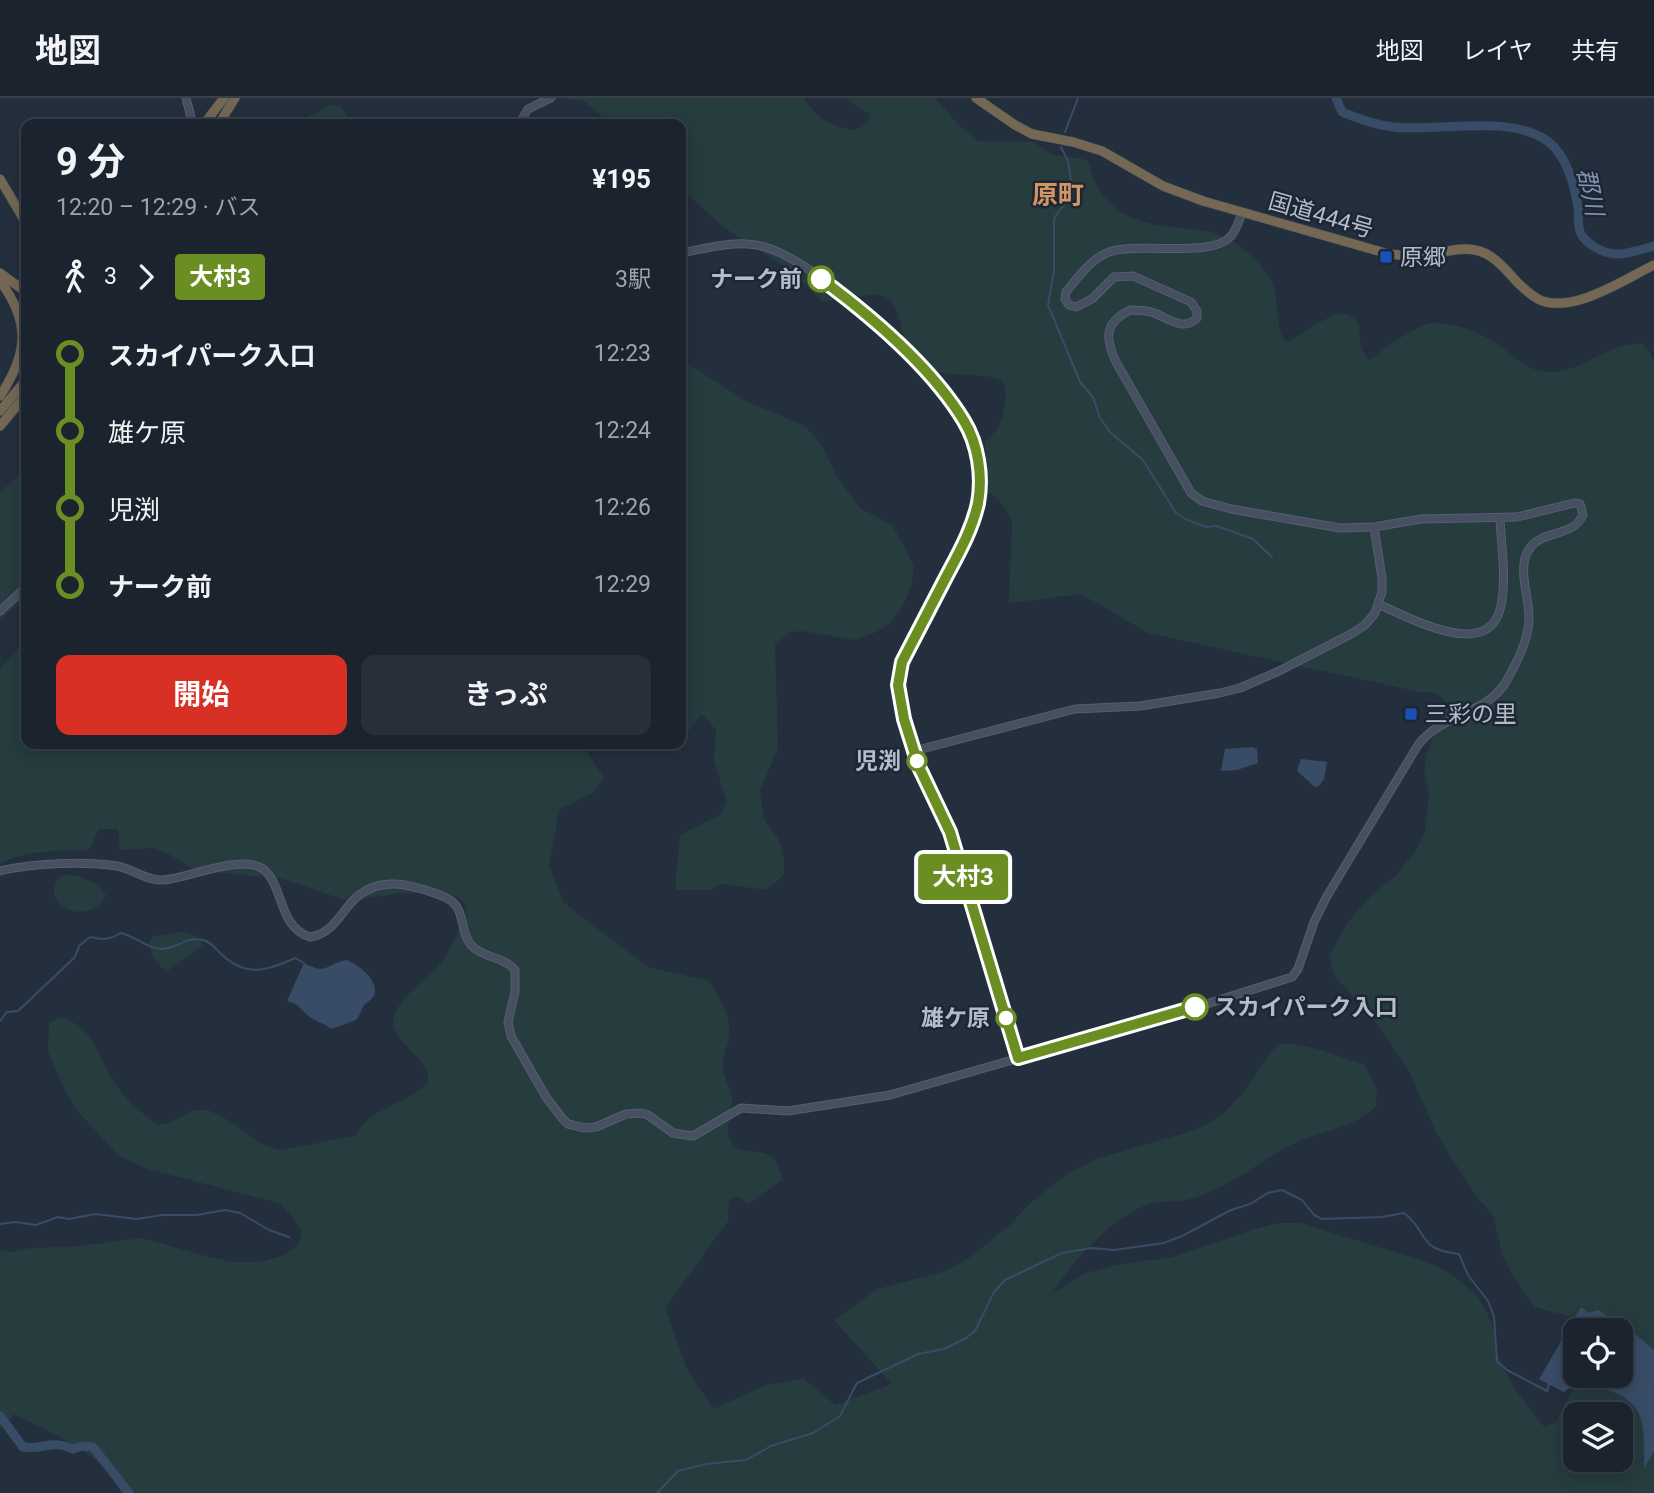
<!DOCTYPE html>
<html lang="ja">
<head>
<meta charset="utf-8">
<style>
	body { margin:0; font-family:Roboto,"Noto Sans JP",sans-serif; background:#282f3a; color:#f1f3f6; height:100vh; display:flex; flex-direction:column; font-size:26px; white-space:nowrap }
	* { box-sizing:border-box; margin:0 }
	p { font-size:23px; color:#a0a4aa }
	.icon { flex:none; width:38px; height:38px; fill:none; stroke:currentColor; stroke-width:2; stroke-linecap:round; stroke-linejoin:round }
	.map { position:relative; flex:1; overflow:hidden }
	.details { position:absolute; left:21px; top:21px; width:665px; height:630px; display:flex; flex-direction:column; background:#1b232e; border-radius:14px; box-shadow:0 4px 18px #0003,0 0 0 2px #39404a }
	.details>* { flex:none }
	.badge { padding:0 14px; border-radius:5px; font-size:24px; line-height:46px }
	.tools { position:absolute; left:1563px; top:1220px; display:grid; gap:14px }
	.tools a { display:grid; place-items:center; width:70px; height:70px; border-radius:14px; background:#1b232e; box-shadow:0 4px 18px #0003,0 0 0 2px #39404a; font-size:35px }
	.map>.badge { position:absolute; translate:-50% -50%; box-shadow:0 0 0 4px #fff }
	.legs { display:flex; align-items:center; gap:10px; height:77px; padding:0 35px; font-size:23px }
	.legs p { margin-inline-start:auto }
	.overview { display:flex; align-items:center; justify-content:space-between; height:119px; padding:0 35px }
	h1 { font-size:38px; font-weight:700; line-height:52px }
	.action { display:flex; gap:14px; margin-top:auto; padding:14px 35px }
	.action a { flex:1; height:80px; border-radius:14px; background:#d93025; color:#fff; font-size:28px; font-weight:700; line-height:80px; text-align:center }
	.action a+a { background:#282f3a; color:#f1f3f6 }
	ul { padding:0 35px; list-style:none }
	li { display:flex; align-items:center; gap:24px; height:77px; font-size:26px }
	li i { display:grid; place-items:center; width:10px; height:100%; margin:0 9px; background:currentColor }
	li i::after { content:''; width:18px; height:18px; margin:-9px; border:5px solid; border-radius:50%; background:#1b232e }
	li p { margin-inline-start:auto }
	li:first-child i { background:linear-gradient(#0000 50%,currentColor 0) }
	li:last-child i { background:linear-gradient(currentColor 50%,#0000 0) }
	header { display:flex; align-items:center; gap:42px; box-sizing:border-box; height:98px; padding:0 35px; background:#1b232e; border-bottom:2px solid #39404a }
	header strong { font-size:33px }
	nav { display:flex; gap:38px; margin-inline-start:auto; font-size:24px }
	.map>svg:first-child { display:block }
</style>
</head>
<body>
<header>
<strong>地図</strong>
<nav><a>地図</a><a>レイヤ</a><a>共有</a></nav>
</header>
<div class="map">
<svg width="1654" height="1395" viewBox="0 0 1654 1395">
	<rect width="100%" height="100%" fill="#242f3e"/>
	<path fill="#263c3f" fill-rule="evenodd" d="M563 0H803C818 20 830 30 855 32L869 22 870 17 846 0H935L958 26 979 43 1032 44 1054 57 1083 61 1089 64C1095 97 1116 117 1148 125 1172 132 1199 128 1222 138 1241 146 1267 169 1274 190 1279 204 1275 238 1288 244 1300 237 1332 213 1345 216 1350 217 1355 221 1359 225 1360 238 1359 255 1370 262 1386 250 1405 234 1425 227 1447 219 1488 237 1505 252 1520 264 1531 274 1552 274 1586 273 1608 243 1643 246L1650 254 1654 266V1266L1620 1232 1535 1209 1514 1180 1503 1158 1493 1117 1479 1102 1449 1056 1436 1034 1409 973 1374 922 1334 877 1329 859 1347 825 1372 797 1395 778 1414 755 1425 735 1429 697 1424 672 1427 655 1447 607C1441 594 1433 594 1420 594L1148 535 1081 496 1009 505 1012 426C1008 412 1001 402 988 394L985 343C997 334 1001 326 1004 312 1005 305 1008 291 1003 285 994 274 956 279 940 274 930 271 921 264 913 257 898 242 904 209 886 199 875 193 836 202 822 204L796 176 722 128 681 90V26H610L586 4Z
		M330 7 341 8 347 17 346 26H294Z
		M681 261 744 302 805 328 823 349 837 379 860 410 892 427 907 453 914 470 911 489 902 510 889 526 874 535 856 542 802 533 790 534 775 547 778 650 760 693 764 721 780 744 784 761V776L774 786 765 792 722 786 710 792H675L680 737 720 717 727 705 714 662 716 632 702 616 683 640 681 637Z
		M26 372V500L0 522V394Z
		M26 542V646H582L604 680 594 694 559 712 549 768 564 805 648 869 710 883C721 903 733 921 728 944 726 953 722 961 723 971 724 981 732 992 732 1002 731 1014 725 1028 729 1040 738 1067 774 1035 782 1082L748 1106 738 1098 729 1103 728 1123 665 1210 688 1274 714 1311 765 1287 804 1281 835 1307 892 1286 834 1222 878 1191 946 1173 966 1162 1009 1128 1026 1109 1049 1090 1069 1075 1096 1061 1192 1033 1209 1025 1225 1014 1241 997 1272 953 1280 946H1296L1321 952 1365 967 1377 993 1376 1008C1354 1030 1322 1033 1295 1045 1267 1058 1244 1079 1216 1091 1205 1096 1193 1101 1180 1103 1172 1104 1162 1103 1154 1105 1119 1112 1069 1166 1052 1196L1086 1175 1117 1167 1172 1159 1255 1131 1278 1125H1300L1424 1163 1448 1174 1465 1187 1479 1200 1492 1225 1497 1257 1514 1290 1544 1329 1557 1323C1568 1299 1569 1291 1593 1278L1654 1306V1395H121C112 1359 43 1331 11 1315L13 1318 0 1333V1152L11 1154 31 1150 79 1148 142 1140 209 1159 234 1164H259L282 1158 296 1148 301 1141V1133L292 1118 279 1105 148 1071 119 1058 82 1018 67 997 48 953 49 925 61 919C97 931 96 958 115 985 126 1003 141 1014 158 1027L167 1026 195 1012H208L226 1021 263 1047 281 1052 355 1038C369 1009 406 1007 428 984 430 961 400 950 394 929 388 906 427 882 441 865 453 849 459 830 467 811L463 803 453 797 430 795H402L348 803 283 781 195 772 167 755 152 750 120 752 118 731H99L89 752C60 753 26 751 0 766V571ZM1575 1316H1620V1362H1575Z
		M65 777C82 778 96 783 106 797 95 823 58 816 54 795 53 790 56 784 58 779Z
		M184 834 198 839 203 847 166 874 153 860 149 844 153 838Z"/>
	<path fill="#394c67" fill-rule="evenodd" d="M1252 649 1257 651 1258 665 1237 672 1221 673 1225 651Z
		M1301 661 1327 664 1324 681 1319 688 1315 689 1297 673Z
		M346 862C358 866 376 880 375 894 374 901 368 903 364 907 361 912 360 918 356 922L331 931C324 925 317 924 310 919 302 913 298 905 287 903L304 865C328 878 325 866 346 862Z
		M1581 1209 1589 1215 1598 1212 1633 1234 1654 1252V1353L1644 1370C1644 1355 1645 1339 1642 1325 1636 1294 1600 1289 1574 1286L1564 1294 1539 1281ZM1620 1232V1278H1575V1232Z"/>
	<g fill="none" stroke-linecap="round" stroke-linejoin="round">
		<path stroke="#394c67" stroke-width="2" d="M1065 34 1078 0
			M1061 49 1068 63 1073 95 1054 120V173L1048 207 1080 284 1093 299 1100 320 1110 334 1143 362 1176 415 1187 422 1206 429 1217 428 1253 441 1272 459
			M0 923 7 914 18 913 75 859 79 848 90 839C103 842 109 842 121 835 135 838 146 850 161 851 177 851 186 838 203 842 211 844 214 849 220 855 246 880 267 873 295 860L304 865
			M0 1126 16 1124 36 1127 58 1119 69 1121 95 1116 137 1121 162 1117H197L225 1112 240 1115 269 1132 289 1139
			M657 1395 678 1373 706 1366 746 1362 771 1348 813 1335 840 1318 857 1285 918 1256 944 1251 966 1240 975 1233 994 1194 1005 1182 1062 1155 1091 1150 1114 1152 1164 1145 1182 1138 1231 1112 1250 1106 1268 1095 1282 1092 1302 1102 1314 1117 1322 1121 1382 1119 1404 1115C1429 1134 1417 1152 1459 1156L1468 1177 1488 1203 1494 1219 1497 1263 1507 1272 1547 1293 1549 1286"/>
		<path stroke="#394c67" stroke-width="9" d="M1336 0 1342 14C1359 21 1375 27 1393 29 1437 34 1503 17 1543 40 1566 53 1574 85 1578 109 1579 118 1577 129 1581 136 1587 147 1605 156 1617 156 1629 156 1643 151 1654 148
			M0 1318 23 1349C45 1352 50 1341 73 1351L82 1348 93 1349 129 1395"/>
		<defs>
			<path id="secondary" d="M186 0 192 23
				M519 26 528 11 551 0
				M681 155C709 150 737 141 765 149 822 165 954 288 974 344 983 370 980 397 973 423L902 563 898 587 904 621 919 669 949 734 1018 960
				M1380 507C1413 521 1494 567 1502 502 1506 475 1501 446 1500 420
				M0 513 26 489
				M914 653 1075 611 1140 608 1220 595 1240 590 1279 573 1351 536 1365 527 1375 515 1382 494V480L1374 429
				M0 773C33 765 84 763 117 768 133 771 147 783 163 782 188 780 242 756 263 771 284 787 278 829 310 839 334 836 341 812 358 798 381 779 409 786 434 795 443 798 452 801 457 809 464 821 462 839 473 849 485 860 504 859 515 872V894L508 924 511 938 546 999 562 1020 568 1026 585 1030 596 1029 626 1016 641 1015 648 1017 673 1035 693 1038 741 1010 788 1013 890 997 1194 910 1292 879 1298 871 1314 824 1327 798 1418 647C1442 615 1488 617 1507 582 1517 564 1528 543 1529 522 1530 501 1517 472 1528 453 1541 430 1572 441 1583 417L1580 406 1574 405 1517 419 1421 421 1374 429 1340 430 1231 411 1202 403 1191 395 1116 264C1105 240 1104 225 1130 212 1138 212 1146 212 1154 215 1168 220 1184 234 1197 220V213L1191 204 1133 178 1114 179 1092 201 1076 209 1069 207 1065 201 1066 194C1077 180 1092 160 1109 154 1139 144 1210 160 1230 139 1236 133 1239 123 1242 115"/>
			<path id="highway" d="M976 0 1015 27 1032 36 1073 44 1102 53 1163 88 1203 103 1389 156C1404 158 1417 158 1432 156 1447 154 1460 149 1475 152 1493 155 1506 172 1517 184 1523 190 1531 197 1538 201 1570 218 1625 181 1654 167
				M204 26 224 0
				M219 26 235 0
				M0 81 23 120 26 131
				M0 175 26 194
				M0 183C31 224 28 256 0 298
				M0 313 26 282
				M0 328 26 297"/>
		</defs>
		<use href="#secondary" stroke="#565f6c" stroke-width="9"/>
		<use href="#highway" stroke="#434c59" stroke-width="10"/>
		<use href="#secondary" stroke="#465061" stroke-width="7"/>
		<use href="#highway" stroke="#746855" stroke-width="9"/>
	</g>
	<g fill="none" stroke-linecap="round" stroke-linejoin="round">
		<defs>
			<path id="line-1" d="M821 181C871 218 932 270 964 323 978 346 983 378 978 405 972 433 957 458 944 483 930 510 916 537 902 564L898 587 904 621 919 669 950 734 1018 960 1195 909"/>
		</defs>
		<use href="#line-1" stroke="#fff" stroke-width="16"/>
		<use href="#line-1" stroke="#6b8e23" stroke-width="10"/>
	</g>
	<g fill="#1a4fb4" stroke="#1d2633" stroke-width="2.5">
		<rect x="1379" y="152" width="14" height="14" rx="3.5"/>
		<rect x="1404" y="609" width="14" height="14" rx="3.5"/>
	</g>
	<g fill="#fff" stroke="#6b8e23" stroke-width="3.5">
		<circle cx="821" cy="181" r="12"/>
		<circle cx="917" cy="663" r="9"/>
		<circle cx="1195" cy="909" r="12"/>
		<circle cx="1006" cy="920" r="9"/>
	</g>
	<g text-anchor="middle" stroke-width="5" stroke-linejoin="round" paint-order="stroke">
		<g font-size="23" fill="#b4bcc9" stroke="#1d2633">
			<text transform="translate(1321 117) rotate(16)" y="8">国道444号</text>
		</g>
		<g font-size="23" fill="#b4bcc9" stroke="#1d2633" text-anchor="start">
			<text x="1400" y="167">原郷</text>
			<text x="1425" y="624">三彩の里</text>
		</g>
		<g font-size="23" font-weight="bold" fill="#b4bcc9" stroke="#1d2633" text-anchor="end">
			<text x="802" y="189">ナーク前</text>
			<text x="901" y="671">児渕</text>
			<text x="1214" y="917" text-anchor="start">スカイパーク入口</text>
			<text x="990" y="928">雄ケ原</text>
		</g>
		<g font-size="24" font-style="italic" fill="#7c92b1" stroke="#1d2633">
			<text transform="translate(1590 94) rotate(78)" y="8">郡川</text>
		</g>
		<g font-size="26" font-weight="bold" fill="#d59563" stroke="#1d2633">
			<text x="1058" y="106">原町</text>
		</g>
	</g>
</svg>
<div class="tools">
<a><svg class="icon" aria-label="locate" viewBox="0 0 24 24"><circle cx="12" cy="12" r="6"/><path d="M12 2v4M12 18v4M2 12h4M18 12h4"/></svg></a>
<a><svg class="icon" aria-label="layers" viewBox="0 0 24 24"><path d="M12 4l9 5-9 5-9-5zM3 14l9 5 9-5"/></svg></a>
</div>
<b class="badge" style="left:963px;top:779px;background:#6b8e23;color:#fff">大村3</b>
<section class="details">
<div class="overview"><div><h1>9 分</h1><p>12:20 – 12:29 · バス</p></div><b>¥195</b></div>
<div class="legs"><svg class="icon" aria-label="walk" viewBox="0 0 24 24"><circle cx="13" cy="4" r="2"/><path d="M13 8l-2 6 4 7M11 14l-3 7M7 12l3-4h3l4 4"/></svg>3<svg class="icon" aria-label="forward" viewBox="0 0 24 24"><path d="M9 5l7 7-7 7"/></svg><b class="badge" style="background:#6b8e23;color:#fff">大村3</b><p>3駅</p></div>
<ul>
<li><i style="color:#6b8e23"></i><b>スカイパーク入口</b><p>12:23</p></li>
<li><i style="color:#6b8e23"></i><span>雄ケ原</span><p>12:24</p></li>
<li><i style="color:#6b8e23"></i><span>児渕</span><p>12:26</p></li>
<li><i style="color:#6b8e23"></i><b>ナーク前</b><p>12:29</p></li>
</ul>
<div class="action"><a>開始</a><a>きっぷ</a></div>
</section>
</div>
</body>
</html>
